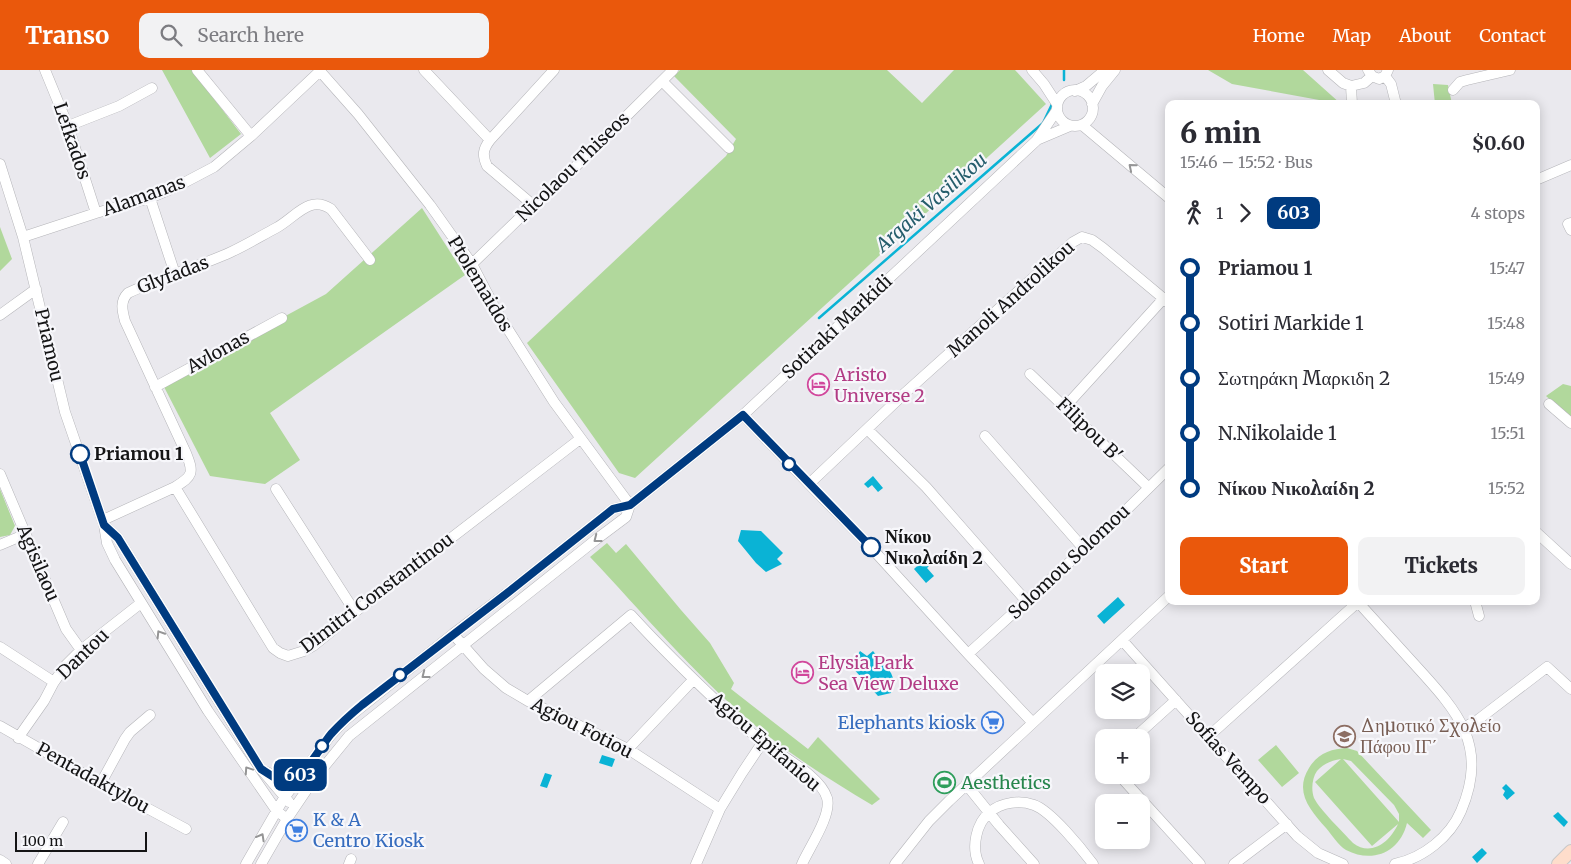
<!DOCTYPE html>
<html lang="en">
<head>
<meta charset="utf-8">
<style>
	body { margin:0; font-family:Merriweather,serif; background:#f2f2f3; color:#2b2b33; height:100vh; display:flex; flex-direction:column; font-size:19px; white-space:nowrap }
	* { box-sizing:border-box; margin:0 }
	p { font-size:16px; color:#7c7c81 }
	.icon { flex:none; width:28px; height:28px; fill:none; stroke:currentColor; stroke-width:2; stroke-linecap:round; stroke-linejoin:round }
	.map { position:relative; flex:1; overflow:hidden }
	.side { position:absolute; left:1165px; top:30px; width:375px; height:505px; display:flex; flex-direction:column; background:#fff; border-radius:10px; box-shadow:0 2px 12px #0003 }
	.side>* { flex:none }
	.badge { padding:0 10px; border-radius:8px; font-size:18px; line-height:32px }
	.tools { position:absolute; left:1095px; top:594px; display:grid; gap:10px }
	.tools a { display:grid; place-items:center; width:55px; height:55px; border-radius:10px; background:#fff; box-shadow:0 2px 12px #0003; font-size:25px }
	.scale { position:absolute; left:15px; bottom:12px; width:132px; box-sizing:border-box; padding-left:5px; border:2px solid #141415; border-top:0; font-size:14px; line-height:18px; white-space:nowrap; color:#141415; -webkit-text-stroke:4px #f7f7fb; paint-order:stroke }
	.map>.badge { position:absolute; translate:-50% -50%; box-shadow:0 0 0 2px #fff }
	.legs { display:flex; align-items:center; gap:8px; height:55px; padding:0 15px; font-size:16px }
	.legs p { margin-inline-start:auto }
	.head { display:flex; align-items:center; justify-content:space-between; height:85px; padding:0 15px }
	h1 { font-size:28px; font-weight:800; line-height:38px }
	.cta { display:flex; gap:10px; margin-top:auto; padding:10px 15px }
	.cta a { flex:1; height:58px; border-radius:10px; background:#ea580c; color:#fff; font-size:20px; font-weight:800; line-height:58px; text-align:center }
	.cta a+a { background:#f2f2f3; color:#2b2b33 }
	ul { padding:0 15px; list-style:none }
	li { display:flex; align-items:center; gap:18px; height:55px; font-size:19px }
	li i { display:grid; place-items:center; width:8px; height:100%; margin:0 6px; background:currentColor }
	li i::after { content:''; width:12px; height:12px; margin:-6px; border:4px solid; border-radius:50%; background:#fff }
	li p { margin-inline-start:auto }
	li:first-child i { background:linear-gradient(#0000 50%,currentColor 0) }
	li:last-child i { background:linear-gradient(currentColor 50%,#0000 0) }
	header { display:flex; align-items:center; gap:30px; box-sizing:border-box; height:70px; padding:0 25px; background:#ea580c; color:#fff }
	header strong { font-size:24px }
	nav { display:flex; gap:28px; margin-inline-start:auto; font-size:18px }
	.search { width:350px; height:45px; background:#f2f2f3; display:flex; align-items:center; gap:12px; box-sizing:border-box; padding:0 18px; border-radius:10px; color:#7c7c81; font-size:19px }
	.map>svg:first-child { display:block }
</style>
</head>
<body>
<header>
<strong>Transo</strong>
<div class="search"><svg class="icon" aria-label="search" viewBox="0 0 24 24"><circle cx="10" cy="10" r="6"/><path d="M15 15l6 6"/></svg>Search here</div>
<nav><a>Home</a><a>Map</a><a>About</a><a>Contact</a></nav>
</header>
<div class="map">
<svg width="1571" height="794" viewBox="0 0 1571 794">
	<rect width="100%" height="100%" fill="#eae9ee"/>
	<path fill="#b1d89c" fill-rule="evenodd" d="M162 0H192L241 64 210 88Z
		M680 0H887L922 33 954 0H1015L1046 34 635 408 619 403 527 273 726 86 736 69 674 6Z
		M1208 0H1303L1341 34 1232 14Z
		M1433 14 1448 15 1452 34H1435Z
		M422 138 465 205 270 343 300 390 265 414 210 406 162 313 326 224Z
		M0 157 12 189 0 201Z
		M1563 314 1571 316V348L1546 326Z
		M0 419 15 456 10 465 0 467Z
		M607 473 616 483 626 474 681 540 710 573 734 613 731 619 808 679 818 667 880 729 872 735C830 710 787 683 750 651 692 602 642 542 590 487Z
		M1276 675 1299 703 1282 717 1258 690Z
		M1347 678 1357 681 1431 760 1423 768 1407 753C1400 782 1373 794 1346 780 1338 775 1332 765 1326 758 1310 740 1294 722 1309 698 1318 683 1331 679 1347 678ZM1341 689 1315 712 1372 776 1398 754C1390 772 1371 787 1353 773 1343 762 1320 740 1314 728 1311 720 1312 708 1317 701 1323 694 1332 690 1341 689ZM1343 689 1351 691 1394 735 1399 744V752Z"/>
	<path fill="#0ab3d5" d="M873 406 883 418 878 422 872 415 868 418 864 414Z
		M741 460 761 461 783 483 777 489 782 494 766 502 756 493 738 471Z
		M927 487 932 493 927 498 934 506 926 513 914 499Z
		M1118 527 1125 535 1104 554 1097 546Z
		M860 581 867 586 873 581 891 603 893 608 891 623 878 626 851 596Z
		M602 685 615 689 612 697 599 693Z
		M545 703 552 705 547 718 540 716Z
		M1506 714 1515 723 1507 730 1503 725 1505 721 1502 718Z
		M1558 742 1568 752 1564 757 1553 746Z
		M1482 778 1487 783 1477 793 1472 787Z"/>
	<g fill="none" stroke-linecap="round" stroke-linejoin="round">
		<path stroke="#0ab3d5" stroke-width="2.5" d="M1064 0V10
			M819 248 1043 53 1053 32"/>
		<defs>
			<path id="minor" d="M45 0 68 56 96 143
				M197 0 251 66
				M319 0 358 44 430 135 472 194 497 242 554 332 630 435
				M424 0 490 70
				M1032 0 1044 14 1057 34
				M1328 0 1343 13 1351 16 1352 34
				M1368 0 1372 6 1379 9 1385 6 1388 0
				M1385 6 1391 14 1396 34
				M662 11 729 78
				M1351 16 1364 13 1372 6
				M1453 20 1460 12 1467 10 1510 0
				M1057 38a18 18 0 1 1 36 0a18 18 0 1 1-36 0Z
				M1075 21 1086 16 1105 0
				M1092 34 1102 16 1115 0
				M1082 55 1169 128
				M68 56 119 36 152 18
				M1037 70 1070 56
				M0 94 23 167 65 342 104 455 107 473 115 490 208 641 276 740 287 749
				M1536 110 1571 95
				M150 128 175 204
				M533 135 487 96C482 85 483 79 490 70L554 0
				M1571 153 1568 154 1571 160
				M23 167 96 143 150 128 176 117 214 97 251 66 320 1
				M472 194 533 135 568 104 673 0
				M0 245 36 219
				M1030 304 1148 417
				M155 317 282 248
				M1549 334 1571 353
				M1065 337 1164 228
				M743 345 809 414 866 472 968 584 1032 652
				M867 359 926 417 1027 532
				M985 366 1084 479
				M0 404 66 559 81 580
				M809 414 906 322 1073 172 1082 167 1092 170 1103 178 1169 233
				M175 417 273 578 280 583 288 586 304 581 313 576 355 542 580 369
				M276 419 355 542
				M103 450 175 417C193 406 194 403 186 383L125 251C122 240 120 231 128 223 162 207 198 197 231 182 246 175 261 166 276 158 295 148 309 124 331 139L370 190
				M104 455 118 468 250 682 261 699 289 732
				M1536 462 1571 494
				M0 475 26 464
				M1357 531C1377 553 1396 574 1416 596 1458 642 1489 676 1461 741 1450 767 1423 788 1395 794
				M1475 531 1479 546
				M453 564 484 599 506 618 528 631 628 679 720 739
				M1122 570 1297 766 1318 783 1343 794
				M0 577 54 612
				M968 584 1114 452 1169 398
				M528 631 631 545C661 578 694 610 727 641 742 655 757 669 774 680 790 691 821 708 827 728 832 745 809 778 802 794
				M0 656 91 708 186 759
				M1465 657 1479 649 1547 597 1571 619
				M1209 666 1358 532
				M18 668 44 631 54 612 66 595 81 580 141 533
				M1134 668 1176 630
				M628 679 693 610
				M267 702C279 709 286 714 299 706
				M1119 705 1200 794
				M101 713 125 669 130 662 150 645
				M966 714 999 755 1034 794
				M0 790 6 794
				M38 794 63 752
				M246 794 284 728 330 666 344 651 453 564 506 524 613 439 630 435 743 345 1036 71 1057 40
				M261 794 287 749 314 709 349 666 598 468 626 447 630 435
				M349 794 351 789
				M696 794 720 739 742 703 762 673
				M895 794 929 751 949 731 1169 526
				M979 794C971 778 976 753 990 742 1002 732 1020 730 1034 735 1051 741 1081 778 1093 794
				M1234 794 1287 754"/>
			<path id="major" d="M1558 794 1571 781"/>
		</defs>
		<use href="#minor" stroke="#b5b5b9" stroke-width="11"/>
		<use href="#major" stroke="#c7c7c7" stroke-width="14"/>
		<use href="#minor" stroke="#fff" stroke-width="10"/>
		<use href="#major" stroke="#feddcb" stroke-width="12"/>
	</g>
	<defs><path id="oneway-chevron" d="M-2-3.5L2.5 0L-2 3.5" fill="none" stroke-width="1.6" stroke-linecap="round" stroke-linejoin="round" transform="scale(1.25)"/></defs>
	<g stroke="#959596">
		<use href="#oneway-chevron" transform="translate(1132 97) rotate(-140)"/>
		<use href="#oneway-chevron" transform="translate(597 469) rotate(142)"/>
		<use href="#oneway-chevron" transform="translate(160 564) rotate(-122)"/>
		<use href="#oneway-chevron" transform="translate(425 605) rotate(142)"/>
		<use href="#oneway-chevron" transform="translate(248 700) rotate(-124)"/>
		<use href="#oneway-chevron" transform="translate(261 767) rotate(-61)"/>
	</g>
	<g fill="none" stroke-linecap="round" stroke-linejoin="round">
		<defs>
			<path id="line-1" d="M80 384 104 455 118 468 261 699C269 704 280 713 290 711 305 706 321 676 331 664 341 653 351 644 362 635L506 524 613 439 630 435 743 345 871 477"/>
		</defs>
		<use href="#line-1" stroke="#fff" stroke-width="11"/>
		<use href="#line-1" stroke="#003b80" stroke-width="8"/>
	</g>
	<defs>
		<symbol id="hotel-ring" viewBox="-11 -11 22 22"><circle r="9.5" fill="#f7f7fb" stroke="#d1479c" stroke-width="1.5"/><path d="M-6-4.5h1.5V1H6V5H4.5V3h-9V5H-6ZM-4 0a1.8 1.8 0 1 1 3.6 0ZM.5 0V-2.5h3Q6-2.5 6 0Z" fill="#d1479c"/></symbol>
		<symbol id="supermarket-ring" viewBox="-11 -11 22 22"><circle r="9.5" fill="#f7f7fb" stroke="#3f7fe0" stroke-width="1.5"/><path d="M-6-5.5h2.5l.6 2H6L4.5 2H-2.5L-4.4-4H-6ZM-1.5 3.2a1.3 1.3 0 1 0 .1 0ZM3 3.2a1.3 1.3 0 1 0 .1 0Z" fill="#3f7fe0"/></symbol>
		<symbol id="school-ring" viewBox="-11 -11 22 22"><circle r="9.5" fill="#f7f7fb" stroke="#8d6e63" stroke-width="1.5"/><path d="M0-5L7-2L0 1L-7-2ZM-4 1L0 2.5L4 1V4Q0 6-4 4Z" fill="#8d6e63"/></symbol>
		<symbol id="stadium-ring" viewBox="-11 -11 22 22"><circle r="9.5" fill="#f7f7fb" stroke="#2e9e5b" stroke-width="1.5"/><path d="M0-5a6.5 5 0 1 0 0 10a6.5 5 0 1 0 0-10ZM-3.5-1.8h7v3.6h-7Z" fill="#2e9e5b"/></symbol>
	</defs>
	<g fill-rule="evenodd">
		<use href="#hotel-ring" x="806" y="302" width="25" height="25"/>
		<use href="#hotel-ring" x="790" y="590" width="25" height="25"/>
		<use href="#supermarket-ring" x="980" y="640" width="25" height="25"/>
		<use href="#school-ring" x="1332" y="654" width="25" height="25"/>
		<use href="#stadium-ring" x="932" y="700" width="25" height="25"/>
		<use href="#supermarket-ring" x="284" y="748" width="25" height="25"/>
	</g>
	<g fill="#fff" stroke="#003b80" stroke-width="2.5">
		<circle cx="80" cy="384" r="9"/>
		<circle cx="789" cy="394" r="6"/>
		<circle cx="871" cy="477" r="9"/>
		<circle cx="400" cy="605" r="6"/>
		<circle cx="322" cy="676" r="6"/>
	</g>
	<g text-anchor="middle" stroke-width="4.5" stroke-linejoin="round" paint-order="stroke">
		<g font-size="18" fill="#141415" stroke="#f7f7fb">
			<text transform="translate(72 71) rotate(71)" y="6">Lefkados</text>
			<text transform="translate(573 97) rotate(-44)" y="6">Nicolaou Thiseos</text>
			<text transform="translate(144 126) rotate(-20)" y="6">Alamanas</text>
			<text transform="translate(173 205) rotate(-21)" y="6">Glyfadas</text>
			<text transform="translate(480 214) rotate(59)" y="6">Ptolemaidos</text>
			<text transform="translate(1011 229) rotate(-42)" y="6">Manoli Androlikou</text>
			<text transform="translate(837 257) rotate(-43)" y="6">Sotiraki Markidi</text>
			<text transform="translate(49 275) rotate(77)" y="6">Priamou</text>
			<text transform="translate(218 282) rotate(-29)" y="6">Avlonas</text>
			<text transform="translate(1089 360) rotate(44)" y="6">Filipou B'</text>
			<text transform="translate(1069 492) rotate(-43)" y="6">Solomou Solomou</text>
			<text transform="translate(38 493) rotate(67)" y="6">Agisilaou</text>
			<text transform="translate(377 523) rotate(-37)" y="6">Dimitri Constantinou</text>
			<text transform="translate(83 584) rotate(-44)" y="6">Dantou</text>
			<text transform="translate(582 658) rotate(27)" y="6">Agiou Fotiou</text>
			<text transform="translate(765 672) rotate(41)" y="6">Agiou Epifaniou</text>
			<text transform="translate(1228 688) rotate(48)" y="6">Sofias Vempo</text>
			<text transform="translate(93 708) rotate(29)" y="6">Pentadaktylou</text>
		</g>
		<g font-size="18" fill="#b23c85" stroke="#f7f7fb" text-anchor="start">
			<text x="834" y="311">Aristo<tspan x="834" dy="21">Universe 2</tspan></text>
			<text x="818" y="599">Elysia Park<tspan x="818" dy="21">Sea View Deluxe</tspan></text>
		</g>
		<g font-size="18" font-weight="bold" fill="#141415" stroke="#f7f7fb" text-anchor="start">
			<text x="94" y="390">Priamou 1</text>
			<text x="885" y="473">Νίκου<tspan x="885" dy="21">Νικολαίδη 2</tspan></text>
		</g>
		<g font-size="18" fill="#366cbe" stroke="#f7f7fb" text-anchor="end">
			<text x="976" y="659">Elephants kiosk</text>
			<text x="313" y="756" text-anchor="start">K &amp; A<tspan x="313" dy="21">Centro Kiosk</tspan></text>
		</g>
		<g font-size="18" fill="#785e54" stroke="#f7f7fb" text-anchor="start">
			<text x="1360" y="662">Δημοτικό Σχολείο<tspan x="1360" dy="21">Πάφου ΙΓ΄</tspan></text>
		</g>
		<g font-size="18" fill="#27864d" stroke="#f7f7fb" text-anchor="start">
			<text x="961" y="719">Aesthetics</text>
		</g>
		<g font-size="19" font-style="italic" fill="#255d6c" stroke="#f7f7fb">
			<text transform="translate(931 132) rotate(-41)" y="7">Argaki Vasilikou</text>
		</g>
	</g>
</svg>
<div class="tools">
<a><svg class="icon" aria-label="layers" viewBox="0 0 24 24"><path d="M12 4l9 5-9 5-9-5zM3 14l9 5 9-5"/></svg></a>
<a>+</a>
<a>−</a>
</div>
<div class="scale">100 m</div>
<b class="badge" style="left:300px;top:705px;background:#003b80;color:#fff">603</b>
<section class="side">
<div class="head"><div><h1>6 min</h1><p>15:46 – 15:52 · Bus</p></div><b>$0.60</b></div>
<div class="legs"><svg class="icon" aria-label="walk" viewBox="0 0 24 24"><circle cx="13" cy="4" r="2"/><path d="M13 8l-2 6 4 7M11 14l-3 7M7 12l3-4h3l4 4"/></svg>1<svg class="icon" aria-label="forward" viewBox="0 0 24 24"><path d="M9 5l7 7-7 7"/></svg><b class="badge" style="background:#003b80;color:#fff">603</b><p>4 stops</p></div>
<ul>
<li><i style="color:#003b80"></i><b>Priamou 1</b><p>15:47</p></li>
<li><i style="color:#003b80"></i><span>Sotiri Markide 1</span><p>15:48</p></li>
<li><i style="color:#003b80"></i><span>Σωτηράκη Μαρκιδη 2</span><p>15:49</p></li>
<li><i style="color:#003b80"></i><span>N.Nikolaide 1</span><p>15:51</p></li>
<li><i style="color:#003b80"></i><b>Νίκου Νικολαίδη 2</b><p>15:52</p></li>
</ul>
<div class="cta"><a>Start</a><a>Tickets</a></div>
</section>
</div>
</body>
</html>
